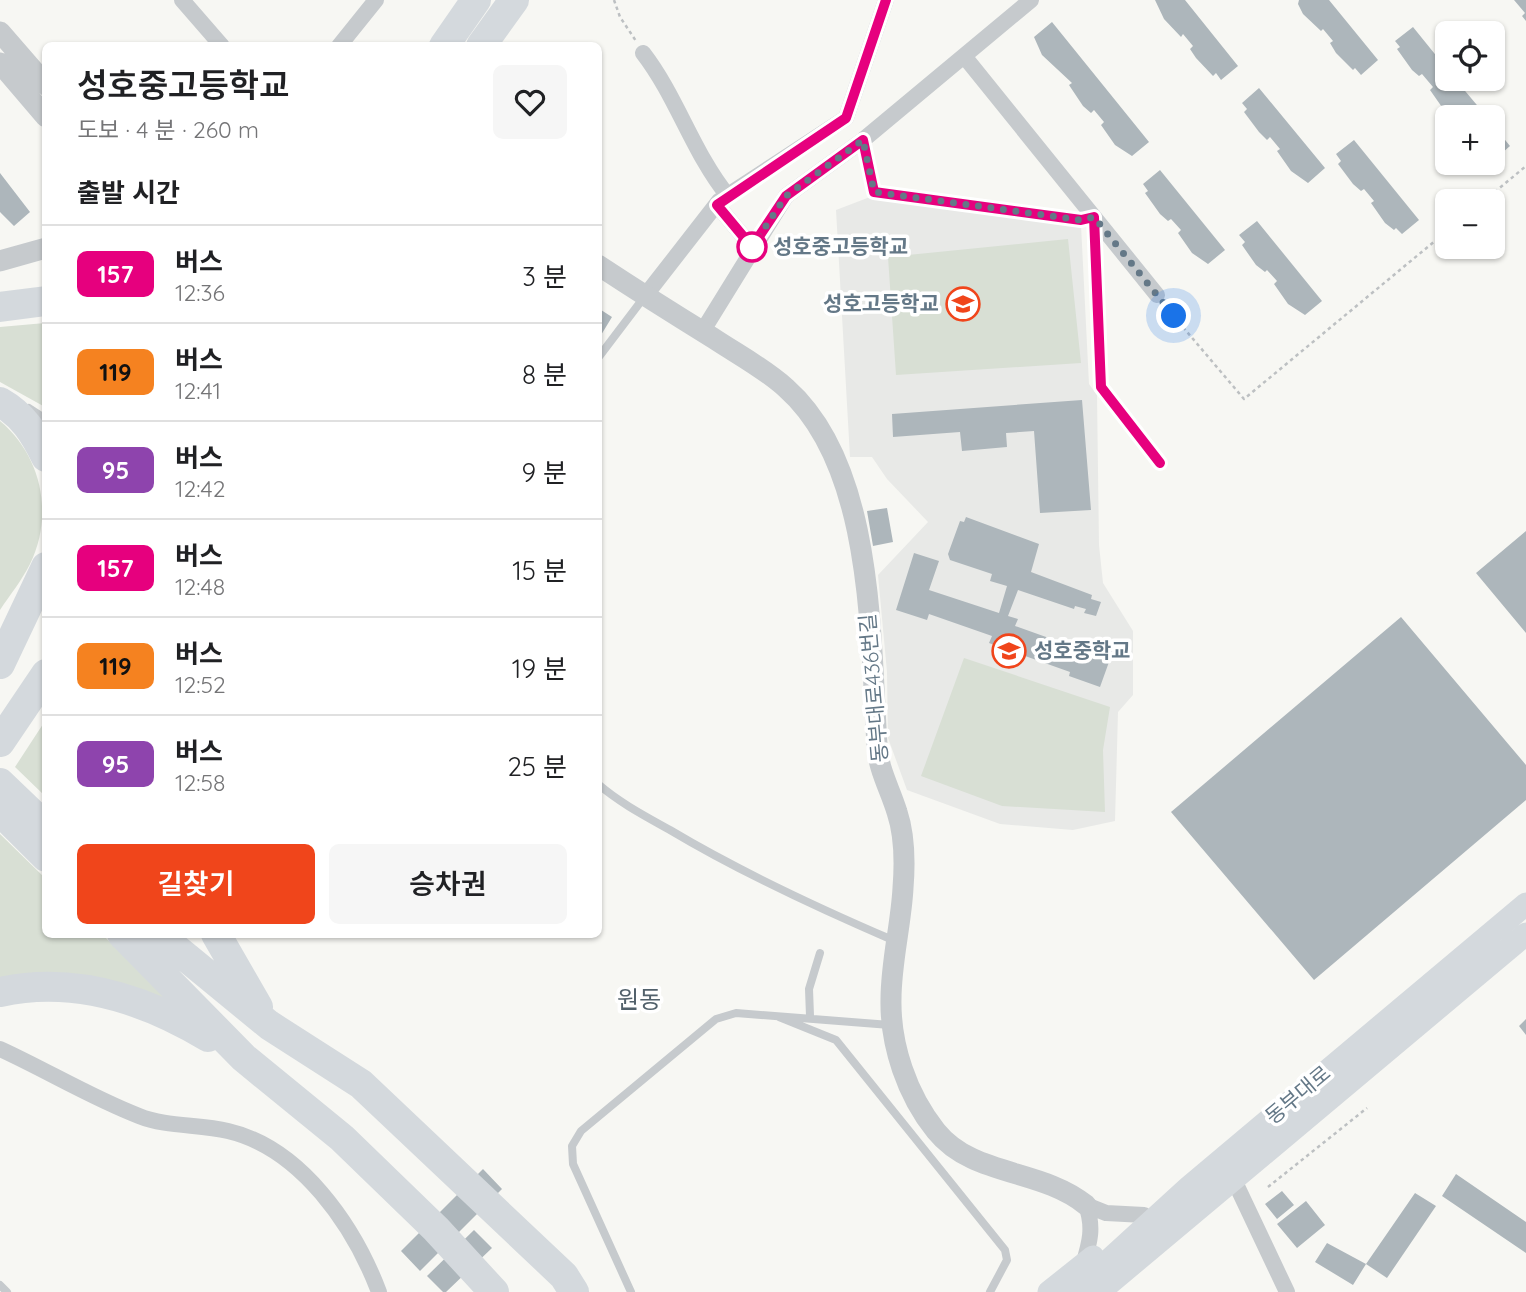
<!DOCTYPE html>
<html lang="ko">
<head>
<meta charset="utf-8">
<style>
	body { margin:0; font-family:Quicksand,"Noto Sans KR",sans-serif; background:#f6f6f6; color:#202124; height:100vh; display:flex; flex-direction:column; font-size:26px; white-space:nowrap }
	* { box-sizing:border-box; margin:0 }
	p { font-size:23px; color:#757577 }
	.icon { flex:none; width:38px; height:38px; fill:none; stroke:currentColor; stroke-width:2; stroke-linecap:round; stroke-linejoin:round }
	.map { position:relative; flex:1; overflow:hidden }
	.drawer { position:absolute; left:42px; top:42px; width:560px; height:896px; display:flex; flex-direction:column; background:#fff; border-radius:10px; box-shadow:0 2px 5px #0004 }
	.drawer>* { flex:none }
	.badge { padding:0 14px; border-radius:10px; font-size:24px; line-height:46px }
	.tools { position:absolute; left:1435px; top:21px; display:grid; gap:14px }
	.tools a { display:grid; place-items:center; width:70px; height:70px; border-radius:10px; background:#fff; box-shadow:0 2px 5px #0004; font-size:35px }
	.you { position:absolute; width:35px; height:35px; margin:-18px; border:5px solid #fff; border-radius:50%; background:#1a73e8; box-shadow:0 0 0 10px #1a73e833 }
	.map>.badge { position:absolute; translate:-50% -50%; box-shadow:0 0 0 4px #fff }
	h2 { padding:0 35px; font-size:26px; line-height:63px }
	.round { display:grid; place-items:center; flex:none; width:74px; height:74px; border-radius:10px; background:#f6f6f6 }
	.summary { display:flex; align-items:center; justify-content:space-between; height:119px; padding:0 35px }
	h1 { font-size:33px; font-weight:600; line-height:52px }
	.cta { display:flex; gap:14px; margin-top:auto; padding:14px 35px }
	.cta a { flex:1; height:80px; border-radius:10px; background:#f0451b; color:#fff; font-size:28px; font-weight:600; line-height:80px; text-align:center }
	.cta a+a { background:#f6f6f6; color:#202124 }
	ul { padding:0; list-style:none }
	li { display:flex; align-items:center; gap:21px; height:98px; padding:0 35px; border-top:2px solid #e0e0e0 }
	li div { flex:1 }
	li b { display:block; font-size:26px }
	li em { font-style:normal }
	li .badge { min-width:77px; font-weight:700; text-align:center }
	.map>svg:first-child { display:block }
</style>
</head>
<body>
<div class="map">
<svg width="1526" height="1292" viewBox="0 0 1526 1292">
	<rect width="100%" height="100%" fill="#f7f7f3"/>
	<path fill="#e8e9e7" d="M870 197 1081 225 1089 384 1097 395 1099 545 1103 583 1133 631V695L1118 712 1115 821 1073 830 1000 824 907 790 888 738 887 672 878 575 928 522 887 479 872 457H850L836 210Z"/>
	<path fill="#d8dfd4" d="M1068 239 1081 363 896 375 888 257Z
		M45 323H46L45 407 0 382V327Z
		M0 421C42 456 54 515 30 564 22 580 10 595 0 610Z
		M964 658 1110 707 1103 750 1105 812 1002 806 921 776Z
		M45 721V796L15 767Z
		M0 834 45 878 46 934 103 935 167 1000 0 977Z"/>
	<path fill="#adb6bb" d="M1155 0H1185L1238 66 1221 80 1216 73 1213 76 1196 58 1190 49 1193 46 1183 34 1181 37 1164 19Z
		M1299 0H1329L1378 60 1361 75 1355 68 1353 70 1336 53 1330 43 1333 41 1323 29 1321 31 1303 14 1298 4Z
		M1514 0H1526V21L1522 16 1525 13Z
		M1052 22 1149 142 1132 156 1115 145 1101 125 1104 122 1094 110 1091 113 1083 106 1069 85 1072 83 1042 55 1034 37Z
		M1413 27 1447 69V79H1455L1487 117H1453L1444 110 1430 90 1433 87 1422 74 1419 76 1412 70 1397 49 1400 47 1395 41Z
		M1259 88 1325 168 1308 183 1291 171 1277 151 1280 149 1270 137 1267 140 1259 132 1244 112 1247 109 1242 103Z
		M1493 125 1510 146 1493 161Z
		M1354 140 1419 220 1402 234 1396 228 1394 230 1385 223 1371 203 1374 201 1364 189 1361 191 1353 184 1338 164 1341 161 1336 154Z
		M1160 170 1225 250 1208 264 1192 253 1178 233 1181 230 1171 219 1168 221 1160 214 1145 193 1148 191 1143 184Z
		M0 173 30 212 14 226 0 212Z
		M1257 221 1322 301 1305 315 1288 304 1274 284 1277 281 1267 270 1265 272 1256 265 1242 245 1245 242 1239 235Z
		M598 308 612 317 598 340Z
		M1082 400 1091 510 1040 513 1034 431 1006 433 1007 447 962 451 960 432 893 437 892 414Z
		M887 508 893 542 873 546 867 511Z
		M966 517 1039 544 1031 572 1092 595 1091 599 1101 602 1096 616 1084 613 1086 609 1075 606 1074 609 1018 590 1008 616 1018 619 1015 626 1088 652 1093 639 1114 648 1100 687 1069 676 1070 672 989 643 992 636 929 614 927 620 896 610 914 553 939 561 929 590 999 613 1007 586 990 581 992 574 950 560 948 554 960 521 964 522Z
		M1526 531V633L1476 573Z
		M1401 617 1526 765V800L1314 980 1171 812Z
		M1526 1019V1035L1519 1026Z
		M483 1169 502 1189 420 1271 401 1251Z
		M1456 1174 1526 1222V1253L1442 1196Z
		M1282 1191 1294 1205 1277 1219 1265 1204Z
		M1415 1193 1436 1206 1387 1278 1366 1264Z
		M1306 1201 1325 1225 1297 1248 1277 1224Z
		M474 1230 492 1248 446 1292H443L427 1276Z
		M1327 1243 1366 1264 1353 1285 1315 1262Z"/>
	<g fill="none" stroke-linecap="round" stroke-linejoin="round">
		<path stroke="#bdc0c2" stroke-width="2.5" stroke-dasharray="3.5 3.5" stroke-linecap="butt" d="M614 0 620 17 636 41
			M1484 201 1526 166
			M1165 306 1244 399 1447 231
			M1268 1187 1367 1108"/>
		<path stroke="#c6cacd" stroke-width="8" d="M863 140 874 192 1081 220 1094 217 1101 387 1159 463
			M598 358 645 296
			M29 408 46 419
			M598 784C620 803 645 816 670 830 742 873 818 908 895 941
			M810 1016 809 989 820 953
			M779 1017 836 1040 1005 1250 1007 1260 990 1292
			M0 1285 7 1292
			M631 1292 573 1164 572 1146 581 1131 716 1019 736 1013 890 1025"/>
		<path stroke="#c6cacd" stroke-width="16" d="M182 0 222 46
			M339 46 376 0
			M643 53C677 97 693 153 728 196
			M964 56 1157 295
			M717 205 752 247
			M645 296 719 201 846 118 886 0
			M702 332 786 196 863 140 1031 0
			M0 1049C46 1070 92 1098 139 1116 166 1127 200 1124 228 1131 301 1148 354 1226 379 1292
			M1234 1180 1287 1292
			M1083 1265C1090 1242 1094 1227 1086 1205L1106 1213 1144 1215"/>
		<path stroke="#c6cacd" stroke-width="21" d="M0 32 46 85
			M0 63 46 117
			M0 261 46 248
			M598 265C636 290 674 314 713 338 737 354 764 368 786 388 874 466 870 636 877 745 878 769 890 789 897 812 905 836 905 863 903 888 901 925 891 962 891 999 890 1045 907 1095 936 1131 973 1177 1040 1168 1086 1205"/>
		<path stroke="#d4d9dd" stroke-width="23" d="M1049 1292 1093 1257
			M1074 1292 1189 1187 1526 904
			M1099 1292 1526 934"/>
		<path stroke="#d4d9dd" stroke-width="30" d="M444 46 476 0
			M481 46 514 0
			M0 307 46 301
			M0 402C23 415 34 433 46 457
			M0 664 46 567
			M0 742 46 674
			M0 783 46 827
			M0 811 46 857
			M122 934 244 1058 342 1138 436 1229 494 1292
			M158 934 269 1025 361 1084 564 1276 574 1292
			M216 934 258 1007
			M0 992C73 976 145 999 208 1037"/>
	</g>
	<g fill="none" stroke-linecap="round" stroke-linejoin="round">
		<defs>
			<path id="line" d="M886 0 846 118 717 205 752 247 786 196 863 140 874 192 1081 220 1094 217 1101 387 1160 463"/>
		</defs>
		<use href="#line" stroke="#fff" stroke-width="16"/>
		<use href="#line" stroke="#e6007e" stroke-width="10"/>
		<path stroke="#647887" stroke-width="7" stroke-dasharray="0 12.6" d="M752 247 786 196 863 140 874 192 1081 220 1094 217 1174 316"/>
	</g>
	<defs>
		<symbol id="school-ring" viewBox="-11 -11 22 22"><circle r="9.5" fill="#fff" stroke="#f0451b" stroke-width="1.5"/><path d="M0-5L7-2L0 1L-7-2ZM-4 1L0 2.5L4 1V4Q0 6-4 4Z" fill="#f0451b"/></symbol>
	</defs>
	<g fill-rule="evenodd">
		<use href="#school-ring" x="944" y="285" width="38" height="38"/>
		<use href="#school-ring" x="990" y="632" width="38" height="38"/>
	</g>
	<circle fill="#fff" stroke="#e6007e" stroke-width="3.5" cx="752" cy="247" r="14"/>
	<g text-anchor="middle" stroke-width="7" stroke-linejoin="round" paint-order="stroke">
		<g font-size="21" font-weight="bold" fill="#647887" stroke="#fff" text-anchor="start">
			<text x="773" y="254">성호중고등학교</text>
		</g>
		<g font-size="21" font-weight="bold" fill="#647887" stroke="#fff" text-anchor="end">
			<text x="939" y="311">성호고등학교</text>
			<text x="1034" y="658" text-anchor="start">성호중학교</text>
		</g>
		<g font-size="21" fill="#647887" stroke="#fff">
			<text transform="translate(874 688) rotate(-95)" y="7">동부대로436번길</text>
			<text transform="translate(1298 1095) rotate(-40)" y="7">동부대로</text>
		</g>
		<g font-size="24" fill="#52616b" stroke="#fff">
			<text x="639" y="1008">원동</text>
		</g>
	</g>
</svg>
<div class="tools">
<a><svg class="icon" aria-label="locate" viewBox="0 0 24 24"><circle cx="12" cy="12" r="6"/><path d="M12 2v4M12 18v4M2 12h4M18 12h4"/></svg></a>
<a>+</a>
<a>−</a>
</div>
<div class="you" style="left:1174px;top:316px"></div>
<section class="drawer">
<div class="summary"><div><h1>성호중고등학교</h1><p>도보 · 4 분 · 260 m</p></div><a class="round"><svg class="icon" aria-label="heart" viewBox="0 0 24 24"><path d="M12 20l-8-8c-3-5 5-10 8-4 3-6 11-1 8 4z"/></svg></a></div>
<h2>출발 시간</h2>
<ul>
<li><span class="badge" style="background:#e6007e;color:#fff">157</span><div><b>버스</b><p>12:36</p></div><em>3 분</em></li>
<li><span class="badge" style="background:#f58220;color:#111">119</span><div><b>버스</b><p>12:41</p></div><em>8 분</em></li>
<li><span class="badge" style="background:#8e44ad;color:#fff">95</span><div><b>버스</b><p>12:42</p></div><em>9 분</em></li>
<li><span class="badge" style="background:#e6007e;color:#fff">157</span><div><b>버스</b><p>12:48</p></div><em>15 분</em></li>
<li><span class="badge" style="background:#f58220;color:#111">119</span><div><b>버스</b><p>12:52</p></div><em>19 분</em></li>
<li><span class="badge" style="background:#8e44ad;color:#fff">95</span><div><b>버스</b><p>12:58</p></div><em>25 분</em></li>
</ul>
<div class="cta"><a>길찾기</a><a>승차권</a></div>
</section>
</div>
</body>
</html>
